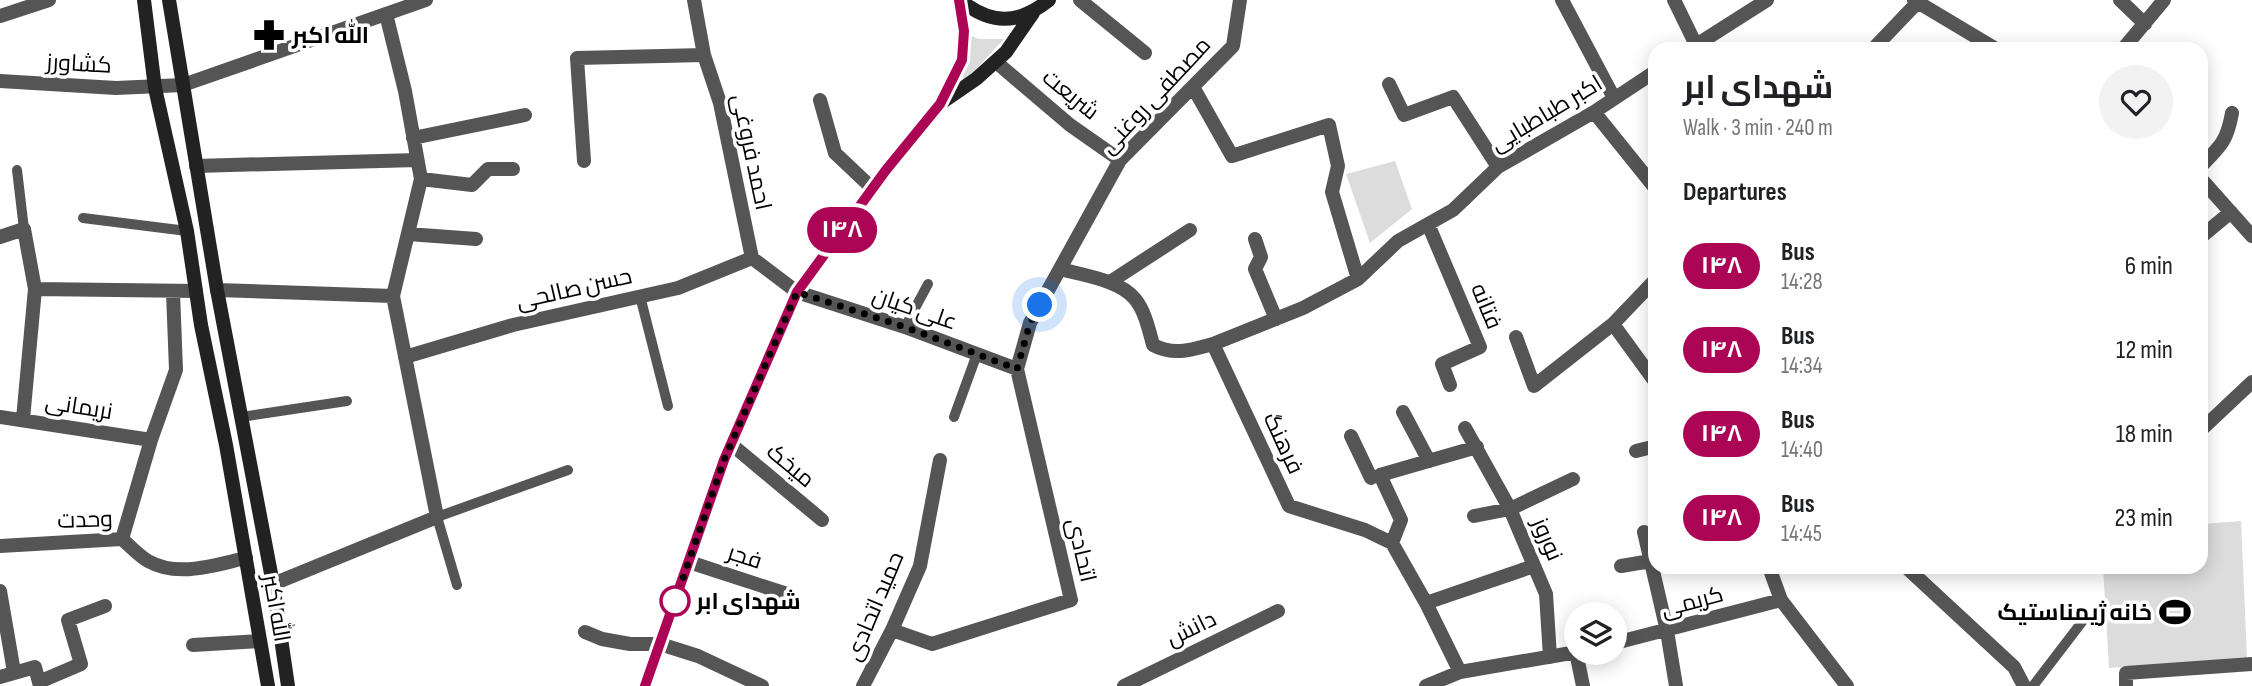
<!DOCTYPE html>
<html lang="en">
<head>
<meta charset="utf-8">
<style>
	body { margin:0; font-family:"Sofia Sans Condensed",Cairo,sans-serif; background:#f2f2f2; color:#202124; height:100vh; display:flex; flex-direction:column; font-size:26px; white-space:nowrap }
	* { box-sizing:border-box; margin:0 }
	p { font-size:23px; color:#757577 }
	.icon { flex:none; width:38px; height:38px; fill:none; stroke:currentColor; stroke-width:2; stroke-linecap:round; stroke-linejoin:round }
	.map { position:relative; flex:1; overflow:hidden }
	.side { position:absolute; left:1648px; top:42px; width:560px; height:532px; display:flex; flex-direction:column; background:#fff; border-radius:21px; box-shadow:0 4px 18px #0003 }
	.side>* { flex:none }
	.badge { padding:0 14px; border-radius:23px; font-size:24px; line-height:46px }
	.tools { position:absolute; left:1564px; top:602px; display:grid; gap:14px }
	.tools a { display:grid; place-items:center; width:63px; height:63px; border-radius:50%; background:#fff; box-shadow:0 4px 18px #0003; font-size:35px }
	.you { position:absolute; width:35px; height:35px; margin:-18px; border:5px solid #fff; border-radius:50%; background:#1a73e8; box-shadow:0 0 0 10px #1a73e833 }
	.map>.badge { position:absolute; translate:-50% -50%; box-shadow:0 0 0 4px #fff }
	h2 { padding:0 35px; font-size:26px; line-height:63px }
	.round { display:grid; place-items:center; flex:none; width:74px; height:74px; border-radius:37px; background:#f2f2f2 }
	.head { display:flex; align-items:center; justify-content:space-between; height:119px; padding:0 35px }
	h1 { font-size:33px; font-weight:700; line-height:52px }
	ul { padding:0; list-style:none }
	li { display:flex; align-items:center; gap:21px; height:84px; padding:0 35px }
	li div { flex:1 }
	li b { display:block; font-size:26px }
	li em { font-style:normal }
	li .badge { min-width:77px; font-weight:700; text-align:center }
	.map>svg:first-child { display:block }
</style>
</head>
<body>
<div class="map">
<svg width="2252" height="686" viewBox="0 0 2252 686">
	<rect width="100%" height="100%" fill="#fff"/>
	<path fill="#dcdcdc" d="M969 35 979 39H1004L962 84Z
		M1395 161 1412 209 1370 243 1346 174Z
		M2241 521 2247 658 2109 668 2103 567H2202V524Z"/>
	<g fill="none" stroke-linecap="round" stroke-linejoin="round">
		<path stroke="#555" stroke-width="10" d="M17 170 24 229
			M83 218 187 231
			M640 296 668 406
			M905 327 928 284
			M241 417 347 401
			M954 417 977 354
			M457 585 437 517 568 470
			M2033 686 2085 618"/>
		<path stroke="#555" stroke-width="14" d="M694 0 704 55 720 103 752 258 797 292 905 327 1017 369
			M1080 0 1145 53
			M1562 0 1614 98
			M1674 0 1696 45
			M1914 0 1996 49
			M2120 0 2145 24
			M0 16 49 0
			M1690 49 1767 0
			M1873 49 1917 3
			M2123 49 2164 0
			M996 62 1070 125 1120 160
			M1389 84 1404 115 1453 97 1498 167
			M1193 87 1232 156 1329 125 1338 166 1332 192 1358 279
			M820 100 835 153 872 188
			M1594 112 1656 189
			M413 138 525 115
			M584 161 577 58 704 55
			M2202 165C2221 146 2227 141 2232 113
			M196 166 417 160
			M421 179 472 185 488 169H513
			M2202 180 2252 236
			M1428 224 1480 347 1442 364 1450 385
			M408 234 476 239
			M2202 236 2231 212
			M0 237 24 229 35 289 23 419
			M1255 239 1261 257 1255 269 1276 319
			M1060 269C1082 275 1120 280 1135 299 1145 311 1149 330 1153 345 1174 356 1191 350 1213 344L1289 506 1365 530 1392 543 1426 603 1460 672
			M1110 282 1190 230
			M35 289 196 291
			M217 290 393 296
			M1613 324 1656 383
			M1516 337 1534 386 1613 324 1656 279
			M1213 344 1303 308 1358 279 1398 241 1453 210 1498 167 1594 112 1656 71
			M405 357 513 325 678 288 752 258
			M1403 412 1429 461
			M0 417 151 440
			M1465 428 1510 509 1546 594 1550 657
			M2202 429 2252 382
			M1351 436 1371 478
			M731 444 822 520
			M1636 451 1656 446
			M1474 516 1510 509 1573 479
			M1644 532 1667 631 1676 686
			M122 539 151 440 176 370 173 292
			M1392 543 1401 520 1380 475 1477 447
			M0 546 122 539C130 546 138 555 148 561 178 578 214 565 246 558
			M689 562 787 594
			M1621 566 1651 561
			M1769 567 1781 600 1847 686
			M1906 567 2014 667 2024 686
			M273 584 437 517 393 296 421 179 405 91 386 14
			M0 591 14 672
			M1426 603 1534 566
			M892 630 932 644 1071 600 1017 369 1030 323 1120 160 1233 46 1240 0
			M585 632 602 639 630 644H660L698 656 762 686
			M1615 643 1781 600
			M193 645 260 641
			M1576 652 1583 686
			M0 677 35 667 40 686
			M39 682 81 664 68 620 105 606
			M863 686 892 630 920 566 940 460
			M1124 686 1278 611
			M1426 686 1460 672 1577 652
			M2126 686V673L2252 664"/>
		<path stroke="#555" stroke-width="14" d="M0 81 116 88 183 85 426 0"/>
		<path stroke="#222" stroke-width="14" d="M144 0 155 88 187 231 201 325 226 445 268 686
			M169 0 217 290 273 584 288 686
			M960 0C991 25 1018 25 1049 0
			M941 103 976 79 1006 52 1033 13
			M645 686 724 460 797 292 886 170 940 104 962 60 964 31 959 0"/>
	</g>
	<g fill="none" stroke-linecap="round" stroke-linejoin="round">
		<defs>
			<path id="line" d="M645 686 724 460 797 292 886 170 940 104 962 60 964 31 959 0"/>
		</defs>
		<use href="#line" stroke="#fff" stroke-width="16"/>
		<use href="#line" stroke="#ad0556" stroke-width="10"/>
		<path stroke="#000" stroke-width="7" stroke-dasharray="0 12.6" d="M675 601 724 460 797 292 905 327 1017 369 1030 323 1040 305"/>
	</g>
	<defs>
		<symbol id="pharmacy-bare" viewBox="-9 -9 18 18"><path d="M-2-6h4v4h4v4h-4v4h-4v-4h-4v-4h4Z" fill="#000" stroke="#fff" stroke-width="2.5" paint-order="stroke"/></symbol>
		<symbol id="stadium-bare" viewBox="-9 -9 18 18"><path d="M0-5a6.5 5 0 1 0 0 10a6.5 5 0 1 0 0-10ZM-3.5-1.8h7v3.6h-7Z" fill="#000" stroke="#fff" stroke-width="2.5" paint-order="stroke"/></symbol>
	</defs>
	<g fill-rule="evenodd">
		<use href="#pharmacy-bare" x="247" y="13" width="44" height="44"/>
		<use href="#stadium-bare" x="2153" y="590" width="44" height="44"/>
	</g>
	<circle fill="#fff" stroke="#ad0556" stroke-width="3.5" cx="675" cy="601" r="14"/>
	<g text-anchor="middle" stroke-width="7" stroke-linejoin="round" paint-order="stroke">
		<g font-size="23" font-weight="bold" fill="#000" stroke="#fff" text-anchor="start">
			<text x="292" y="43">الله اکبر</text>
			<text x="2152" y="620" text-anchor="end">خانه ژیمناستیک</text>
		</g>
		<g font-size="23" fill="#000" stroke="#fff">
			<text transform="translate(79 63) rotate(3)" y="8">کشاورز</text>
			<text transform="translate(1071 94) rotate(39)" y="8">شریعت</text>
			<text transform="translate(1155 95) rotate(-47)" y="8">مصطفی روغنی</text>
			<text transform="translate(1546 113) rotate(-31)" y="8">اکبر طباطبایی</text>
			<text transform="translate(752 152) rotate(78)" y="8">احمد فروغی</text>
			<text transform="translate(574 288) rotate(-13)" y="8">حسن صالحی</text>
			<text transform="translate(1487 306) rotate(68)" y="8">فتانه</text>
			<text transform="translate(915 308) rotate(19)" y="8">علی کیان</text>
			<text transform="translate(79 406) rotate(9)" y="8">نریمانی</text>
			<text transform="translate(1284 443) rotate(65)" y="8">فرهنگ</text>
			<text transform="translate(791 465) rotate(40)" y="8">میخک</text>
			<text transform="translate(85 519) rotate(-2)" y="8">وحدت</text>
			<text transform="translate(1548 539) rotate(67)" y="8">نوروز</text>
			<text transform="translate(1082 550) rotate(77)" y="8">اتحادی</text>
			<text transform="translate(745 556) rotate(18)" y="8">فجر</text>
			<text transform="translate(1692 601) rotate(-15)" y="8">کریمی</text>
			<text transform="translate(874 606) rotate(-67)" y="8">حمید اتحادی</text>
			<text transform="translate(277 608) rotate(80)" y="8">الله اکبر</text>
			<text transform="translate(1191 628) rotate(-26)" y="8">دانش</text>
		</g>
		<g font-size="23" font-weight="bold" fill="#000" stroke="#fff" text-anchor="start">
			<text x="696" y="609">شهدای ابر</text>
		</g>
	</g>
</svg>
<div class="tools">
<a><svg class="icon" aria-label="layers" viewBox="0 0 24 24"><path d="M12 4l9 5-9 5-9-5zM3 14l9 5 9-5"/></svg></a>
</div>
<div class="you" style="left:1040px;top:305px"></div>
<b class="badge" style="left:842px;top:230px;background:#ad0556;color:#fff">۱۴۸</b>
<section class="side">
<div class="head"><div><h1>شهدای ابر</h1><p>Walk · 3 min · 240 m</p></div><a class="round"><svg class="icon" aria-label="heart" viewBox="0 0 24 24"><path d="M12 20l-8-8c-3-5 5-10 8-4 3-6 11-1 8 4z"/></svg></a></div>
<h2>Departures</h2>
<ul>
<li><span class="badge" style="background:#ad0556;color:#fff">۱۴۸</span><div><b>Bus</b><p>14:28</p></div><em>6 min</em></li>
<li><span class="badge" style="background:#ad0556;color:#fff">۱۴۸</span><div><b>Bus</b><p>14:34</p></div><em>12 min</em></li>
<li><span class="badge" style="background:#ad0556;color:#fff">۱۴۸</span><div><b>Bus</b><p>14:40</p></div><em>18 min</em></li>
<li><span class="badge" style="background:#ad0556;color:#fff">۱۴۸</span><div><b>Bus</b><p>14:45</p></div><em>23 min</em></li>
</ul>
</section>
</div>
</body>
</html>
